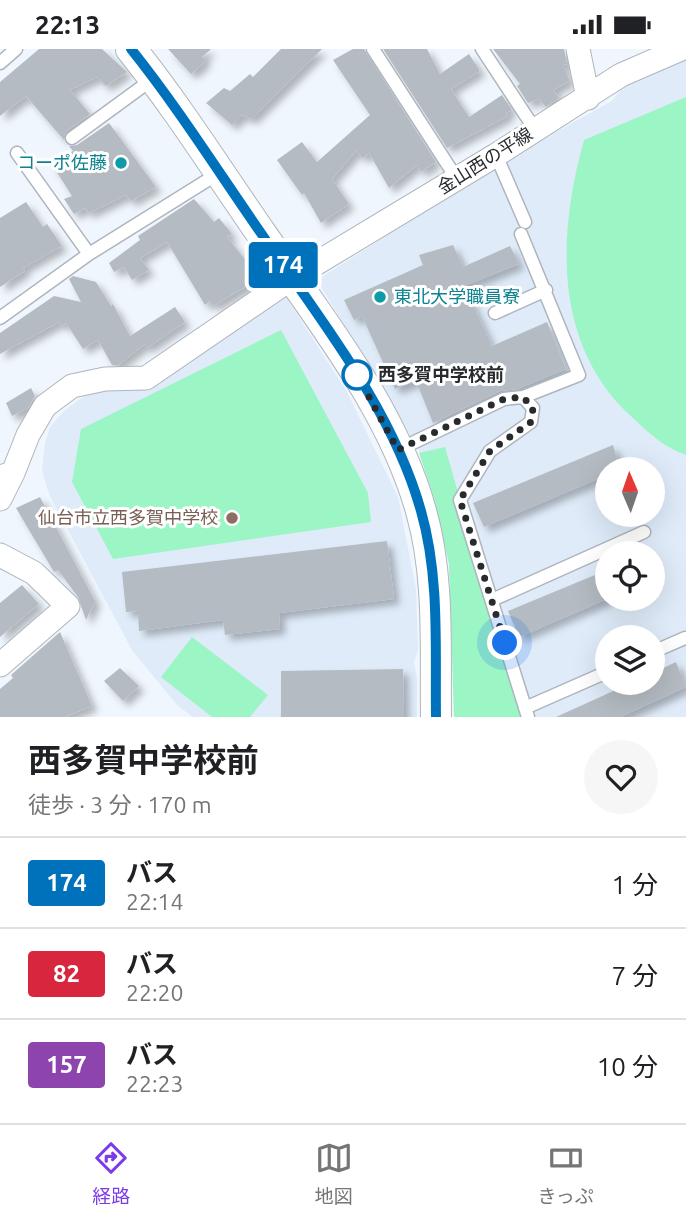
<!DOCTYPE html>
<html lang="ja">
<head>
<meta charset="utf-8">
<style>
	body { margin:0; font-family:Ubuntu,"Noto Sans JP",sans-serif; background:#f6f6f6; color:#202124; height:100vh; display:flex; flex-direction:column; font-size:26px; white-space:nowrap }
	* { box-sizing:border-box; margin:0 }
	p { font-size:23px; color:#757577 }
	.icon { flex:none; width:38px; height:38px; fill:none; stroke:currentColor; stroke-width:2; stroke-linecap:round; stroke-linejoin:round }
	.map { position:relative; height:668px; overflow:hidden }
	.details { display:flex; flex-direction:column; background:#fff; flex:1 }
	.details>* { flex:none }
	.badge { padding:0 14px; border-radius:5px; font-size:24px; line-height:46px }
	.needle { width:46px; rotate:358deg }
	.buttons { position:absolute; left:595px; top:408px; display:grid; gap:14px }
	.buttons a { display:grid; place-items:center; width:70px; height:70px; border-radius:50%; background:#fff; box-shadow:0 7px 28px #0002; font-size:35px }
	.you { position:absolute; width:35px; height:35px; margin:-18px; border:5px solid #fff; border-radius:50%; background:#1a73e8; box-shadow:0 0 0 10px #1a73e833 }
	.map>.badge { position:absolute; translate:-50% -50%; box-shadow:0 0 0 4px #fff }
	.round { display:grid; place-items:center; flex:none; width:74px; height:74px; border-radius:37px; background:#f6f6f6 }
	.overview { display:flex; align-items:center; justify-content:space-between; height:119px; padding:0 28px }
	h1 { font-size:33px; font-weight:700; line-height:52px }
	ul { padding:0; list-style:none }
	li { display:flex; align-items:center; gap:21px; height:91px; padding:0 28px; border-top:2px solid #e0e0e0 }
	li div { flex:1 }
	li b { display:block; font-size:26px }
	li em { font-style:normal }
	li .badge { min-width:77px; font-weight:700; text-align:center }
	.status { display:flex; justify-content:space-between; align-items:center; height:49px; padding:0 35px; background:#fff; direction:ltr }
	.status svg { height:19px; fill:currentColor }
	.menu { display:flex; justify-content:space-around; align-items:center; height:98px; border-top:2px solid #e0e0e0; background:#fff; font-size:19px; color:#757577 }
	.menu a { display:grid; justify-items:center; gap:4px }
	.menu .current { color:#7c3aed }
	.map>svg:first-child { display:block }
</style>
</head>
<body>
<div class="status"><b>22:13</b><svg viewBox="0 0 49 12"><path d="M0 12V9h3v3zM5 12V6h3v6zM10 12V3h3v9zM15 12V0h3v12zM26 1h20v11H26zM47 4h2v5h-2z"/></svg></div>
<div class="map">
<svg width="686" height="668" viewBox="0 0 686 668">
	<defs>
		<filter id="shadow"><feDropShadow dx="5.5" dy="5.5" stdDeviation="3.5" flood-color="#0004"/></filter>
	</defs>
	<rect width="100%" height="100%" fill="#eff6fd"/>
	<path fill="#dfebf9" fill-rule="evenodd" d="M686 8V668H461L449 488 419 401 317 231 509 109 612 52 625 35ZM607 420H653V466H607ZM607 504H653V550H607ZM607 588H653V634H607Z
		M284 245 347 343 398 448 416 540 418 601 414 614 417 628V668H193L177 656 132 601 49 445 42 422 45 394 50 378 64 362 80 350Z"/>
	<path fill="#9bf5c5" d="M686 48V406C664 398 651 386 634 370 553 299 557 187 584 91Z
		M281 281 368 444 371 473 113 510 72 433 81 380Z
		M445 398 522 668H454L449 515 434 449 419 404Z
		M192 588 268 646 250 668H212L161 628Z"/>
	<path fill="#b4bbc2" filter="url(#shadow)" d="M39 0H102L127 23 106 37 97 28 70 41 90 65 66 82 64 91 26 47 0 67V33Z
		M168 0H211L202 8 206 12 191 25Z
		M281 0H322L252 70 242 66 232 76 206 54 224 39 230 42 250 25 253 28Z
		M353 0H364L436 113 421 123 417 116 389 139 369 104 363 109 356 102 332 130 349 155 321 174 304 144 302 146 277 111 302 93 317 113 370 66 333 11Z
		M383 0H427L440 25 469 5 480 22 451 40 469 68 502 46 512 61 506 64 508 67 447 99Z
		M493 0H564L567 15 563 16 570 32 553 41 559 49 546 58 539 50 528 54 517 37 520 35Z
		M109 74 156 138 131 152 126 146 89 164 85 159 74 165 64 150 72 147 51 114 73 102 69 97 77 96Z
		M194 150 214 173 219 169 232 185 227 188 260 229 213 257 210 252 205 256 167 193 140 209 149 221 132 231 124 218 114 223 109 214 140 191 138 187Z
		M26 153 43 178 47 175 62 197 23 219 25 222 0 238V169Z
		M453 196 463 218 510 197 519 215 464 237 492 297 547 273 566 320 517 340 500 342 433 374 416 332 395 340 362 267 354 271 344 251 423 216 419 206Z
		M73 227 96 233 111 257 113 255 130 287 175 258 185 273 147 299 145 295 118 316H112L98 291 83 300 66 274 61 277 59 273 0 305V284L54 247 81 253 69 230Z
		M31 339 35 347 28 359 12 367 6 354Z
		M613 396 620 420H607V426L484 478 473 454Z
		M40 448 95 552 86 571 78 548 58 521 54 523 16 459Z
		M387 492 394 550 279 564 280 580 225 586 223 571 139 582 138 562 126 563 122 523Z
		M607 521V550L519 588 508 562Z
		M22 536 39 555 0 588V554Z
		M60 583 92 657 65 668H0V640L13 629 11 626Z
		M676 613 686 638 620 668H556L631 634H653V624Z
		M120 619 139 637 123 652 104 632Z
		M403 620 404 668H281V622Z"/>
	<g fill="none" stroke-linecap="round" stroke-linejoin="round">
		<defs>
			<path id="service" d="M373 0 457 130
				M482 0 536 82
				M0 14 16 0
				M72 89 154 29
				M17 104 89 205
				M496 106 525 173
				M521 185 579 326 523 348
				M495 264 546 241
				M0 269 89 205 219 124
				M398 401 504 350 523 348 533 359 531 373 490 402 460 451 528 668
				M492 551 644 483
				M653 603 685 589
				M525 659 607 623"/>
			<path id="minor" d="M578 0 588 49
				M0 428 13 424 28 386 45 357 72 337 105 330 146 329 292 229 496 106 621 26 681 0
				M0 450 13 424
				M0 506 34 524 68 557 0 616"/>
			<path id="tertiary" d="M131 0C179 60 219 124 263 187 321 272 393 361 421 462 440 528 435 600 436 668"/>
		</defs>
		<use href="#service" stroke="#afb5bc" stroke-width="15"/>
		<use href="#minor" stroke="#afb5bc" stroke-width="25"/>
		<use href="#tertiary" stroke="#afb5bc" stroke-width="32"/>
		<use href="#service" stroke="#fff" stroke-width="12"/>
		<use href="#minor" stroke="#fff" stroke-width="23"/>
		<use href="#tertiary" stroke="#fff" stroke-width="30"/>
	</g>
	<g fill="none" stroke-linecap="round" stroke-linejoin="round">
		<defs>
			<path id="line" d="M131 0C179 60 219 124 263 187 321 272 393 361 421 462 440 528 435 600 436 668"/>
		</defs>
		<use href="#line" stroke="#fff" stroke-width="16"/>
		<use href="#line" stroke="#0072bc" stroke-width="10"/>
		<path stroke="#282b2e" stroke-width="7" stroke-dasharray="0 12.6" d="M357 326 398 401 504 350 523 348 533 359 531 373 490 402 460 451 505 594"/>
	</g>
	<g fill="#0f9aa8" stroke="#fff" stroke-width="2.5">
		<circle cx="121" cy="114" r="7"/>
		<circle cx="380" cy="248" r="7"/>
	</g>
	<circle fill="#fff" stroke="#0072bc" stroke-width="3.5" cx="357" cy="326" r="14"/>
	<circle fill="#8d6e63" stroke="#fff" stroke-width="2.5" cx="232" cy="469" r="7"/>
	<g text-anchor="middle" stroke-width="6" stroke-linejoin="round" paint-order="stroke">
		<g font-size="18" fill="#282b2e" stroke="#fff">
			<text transform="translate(485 112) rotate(-32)" y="6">金山西の平線</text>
		</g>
		<g font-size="18" fill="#0d838f" stroke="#fff" text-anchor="end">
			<text x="107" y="120">コーポ佐藤</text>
			<text x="394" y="254" text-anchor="start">東北大学職員寮</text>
		</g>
		<g font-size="18" font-weight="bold" fill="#282b2e" stroke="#fff" text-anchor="start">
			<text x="378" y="332">西多賀中学校前</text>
		</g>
		<g font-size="18" fill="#785e54" stroke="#fff" text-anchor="end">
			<text x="218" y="475">仙台市立西多賀中学校</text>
		</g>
	</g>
</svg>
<div class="buttons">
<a><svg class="needle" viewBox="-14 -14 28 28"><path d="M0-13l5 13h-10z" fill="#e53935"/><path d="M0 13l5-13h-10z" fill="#757577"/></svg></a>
<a><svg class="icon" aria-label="locate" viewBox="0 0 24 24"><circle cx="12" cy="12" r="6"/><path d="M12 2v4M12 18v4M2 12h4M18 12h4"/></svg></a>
<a><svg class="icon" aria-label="layers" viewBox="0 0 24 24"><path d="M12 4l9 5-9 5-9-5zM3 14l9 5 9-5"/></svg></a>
</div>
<div class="you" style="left:505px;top:594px"></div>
<b class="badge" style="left:283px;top:216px;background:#0072bc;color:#fff">174</b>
</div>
<section class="details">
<div class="overview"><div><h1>西多賀中学校前</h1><p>徒歩 · 3 分 · 170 m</p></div><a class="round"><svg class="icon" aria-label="heart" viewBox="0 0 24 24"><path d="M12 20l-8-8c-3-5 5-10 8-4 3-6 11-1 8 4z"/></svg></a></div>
<ul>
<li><span class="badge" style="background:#0072bc;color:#fff">174</span><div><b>バス</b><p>22:14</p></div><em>1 分</em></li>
<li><span class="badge" style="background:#d7263d;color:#fff">82</span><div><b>バス</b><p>22:20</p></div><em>7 分</em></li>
<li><span class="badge" style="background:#8e44ad;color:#fff">157</span><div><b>バス</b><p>22:23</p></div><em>10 分</em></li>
</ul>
</section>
<nav class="menu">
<a class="current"><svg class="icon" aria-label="directions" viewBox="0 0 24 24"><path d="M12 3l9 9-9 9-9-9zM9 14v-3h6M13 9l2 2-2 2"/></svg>経路</a>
<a><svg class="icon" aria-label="map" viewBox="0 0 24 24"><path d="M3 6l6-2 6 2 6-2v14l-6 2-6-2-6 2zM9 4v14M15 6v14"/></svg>地図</a>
<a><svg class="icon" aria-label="tickets" viewBox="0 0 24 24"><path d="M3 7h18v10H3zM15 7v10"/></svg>きっぷ</a>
</nav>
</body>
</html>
